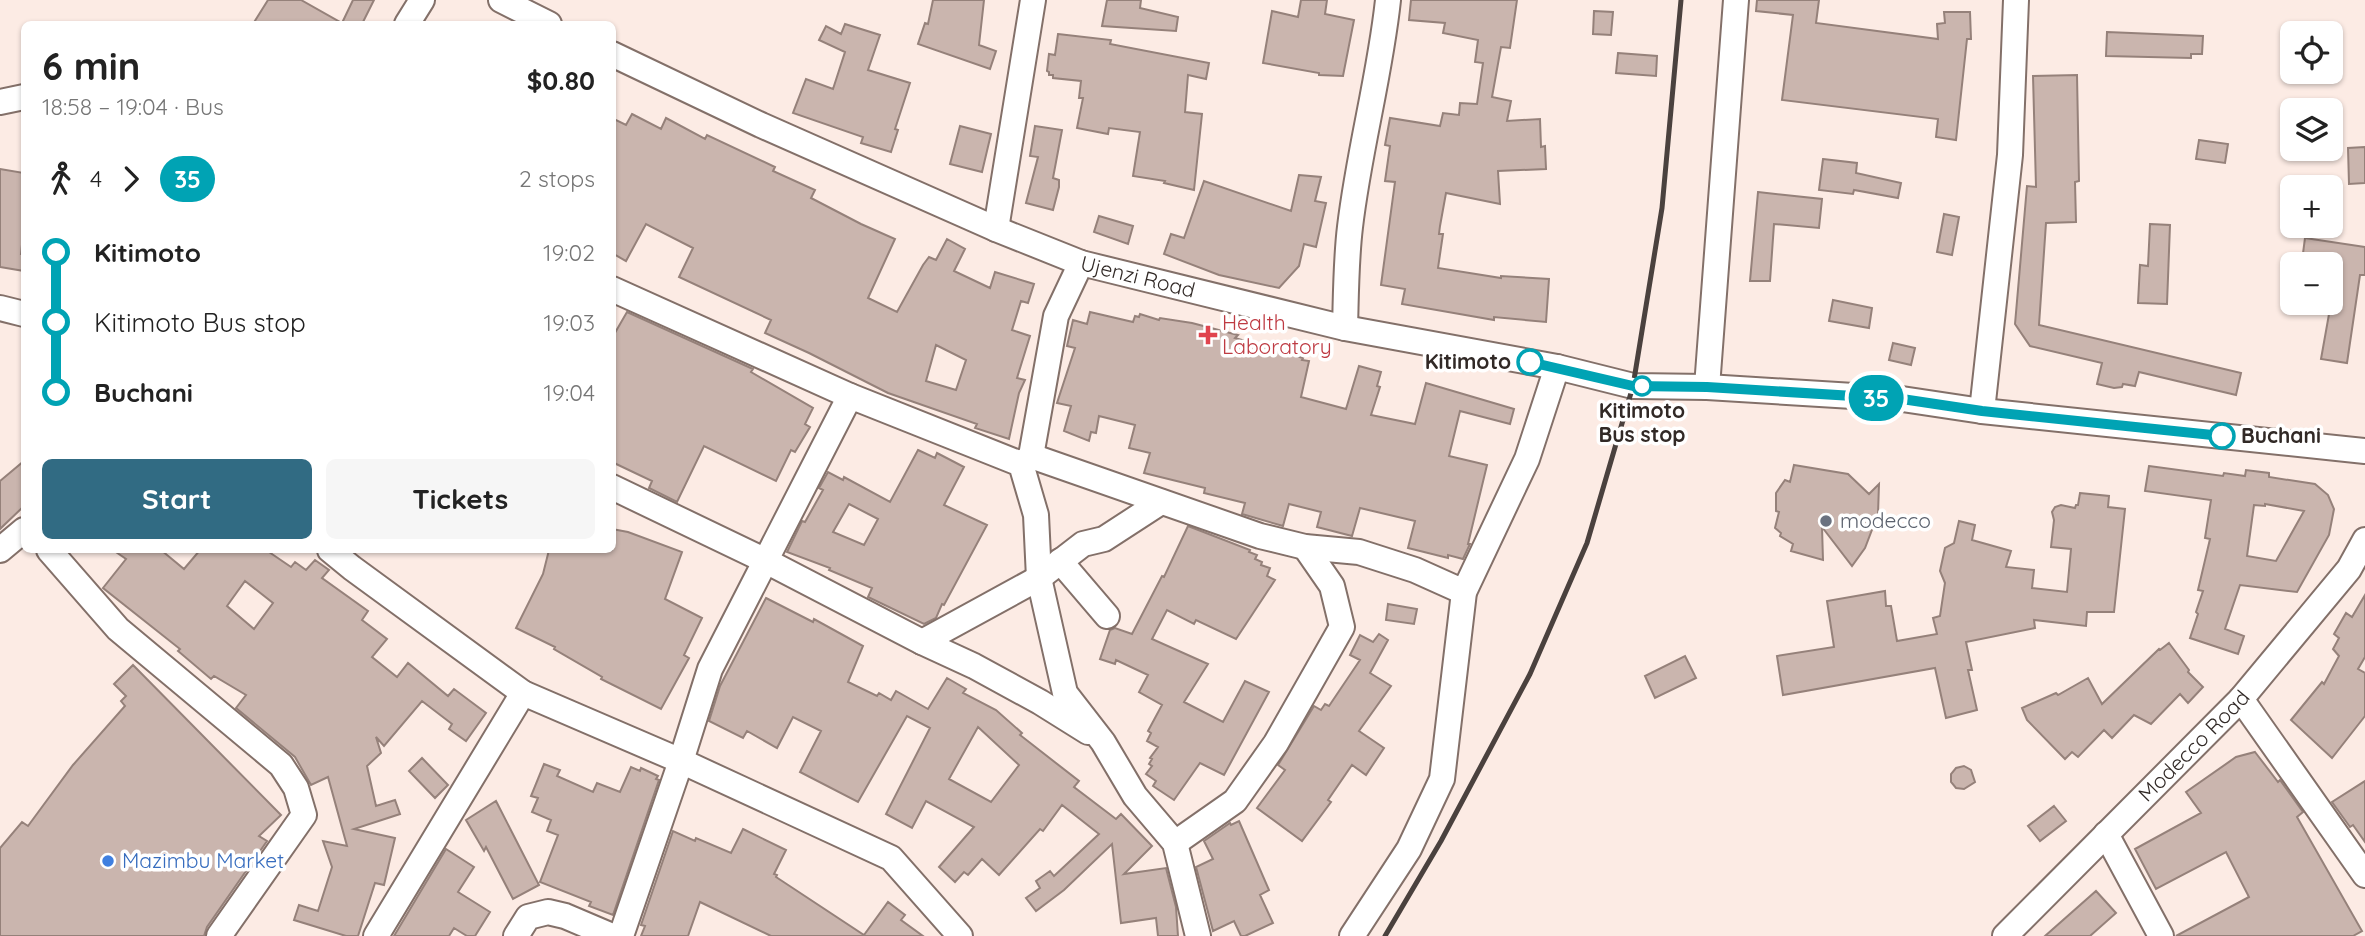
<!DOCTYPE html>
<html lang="en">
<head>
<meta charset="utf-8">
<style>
	body { margin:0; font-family:Quicksand,sans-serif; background:#f6f6f6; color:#222; height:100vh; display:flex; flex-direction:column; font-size:26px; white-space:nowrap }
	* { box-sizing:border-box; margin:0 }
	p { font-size:23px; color:#767676 }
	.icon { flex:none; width:38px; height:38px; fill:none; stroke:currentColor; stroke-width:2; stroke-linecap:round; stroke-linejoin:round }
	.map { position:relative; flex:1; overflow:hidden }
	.sheet { position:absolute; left:21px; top:21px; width:595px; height:532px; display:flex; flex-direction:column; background:#fff; border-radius:10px; box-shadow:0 2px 5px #0004 }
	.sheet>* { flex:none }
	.badge { padding:0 14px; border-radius:23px; font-size:24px; line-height:46px }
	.buttons { position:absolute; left:2280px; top:21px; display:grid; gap:14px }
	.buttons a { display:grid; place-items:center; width:63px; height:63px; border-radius:10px; background:#fff; box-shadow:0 2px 5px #0004; font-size:35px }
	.map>.badge { position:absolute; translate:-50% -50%; box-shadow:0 0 0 4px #fff }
	.legs { display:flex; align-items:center; gap:10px; height:77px; padding:0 21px; font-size:23px }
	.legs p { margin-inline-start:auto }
	.head { display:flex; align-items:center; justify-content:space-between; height:119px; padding:0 21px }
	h1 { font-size:38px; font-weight:800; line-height:52px }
	.action { display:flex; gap:14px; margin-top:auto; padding:14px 21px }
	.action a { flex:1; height:80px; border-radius:10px; background:#316b83; color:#fff; font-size:28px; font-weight:800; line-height:80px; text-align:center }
	.action a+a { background:#f6f6f6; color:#222 }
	ul { padding:0 21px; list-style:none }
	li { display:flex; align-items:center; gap:24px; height:70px; font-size:26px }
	li i { display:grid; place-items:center; width:10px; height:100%; margin:0 9px; background:currentColor }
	li i::after { content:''; width:18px; height:18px; margin:-9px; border:5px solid; border-radius:50%; background:#fff }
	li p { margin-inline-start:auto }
	li:first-child i { background:linear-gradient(#0000 50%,currentColor 0) }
	li:last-child i { background:linear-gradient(currentColor 50%,#0000 0) }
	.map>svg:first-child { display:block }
</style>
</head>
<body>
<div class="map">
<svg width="2365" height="936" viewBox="0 0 2365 936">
	<rect width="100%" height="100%" fill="#fcebe4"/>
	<path fill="#cab5ae" stroke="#95817a" stroke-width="2" fill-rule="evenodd" d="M268 0H301L342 23 353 0H374L362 24H253Z
		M933 0H984L979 45 996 51 990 69 918 44 925 23 928 24Z
		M1107 0H1141L1140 8 1178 17 1176 31 1102 26Z
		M1301 0H1327L1325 14 1354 20 1343 76 1319 75V73L1263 63 1272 11 1298 17Z
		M1411 0H1517L1510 48 1501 47 1492 97 1511 101 1507 121 1540 119 1541 147 1545 146 1546 169 1498 171 1500 204 1446 193 1440 226 1439 234H1443L1438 268 1501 278V276L1549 279 1546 322 1494 317V320L1402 304 1405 289 1381 285 1395 182 1385 181 1390 146 1385 145 1390 118 1440 126 1443 113 1459 115 1460 103 1477 104 1483 63 1475 62 1478 40 1443 33 1445 23 1409 20Z
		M1757 0H1819L1816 23 1938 39 1937 24 1945 23 1944 12H1970L1971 39H1967L1956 140 1936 137 1938 119 1782 100 1793 15 1756 11Z
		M1594 11 1613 12 1611 35 1593 34Z
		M845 24 880 35 868 70 910 83 895 129 898 130 891 152 861 143 863 137 793 113 806 79 833 89 845 52 819 40 826 26 841 34Z
		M2107 32 2203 36 2202 54H2191V58L2106 56Z
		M1058 34 1111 40 1110 44 1209 63 1206 79 1188 75 1185 112 1202 114 1194 190 1164 183 1165 181 1133 176 1140 132 1109 128 1108 134 1077 128 1083 98H1079L1081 81 1053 78V75H1049V72L1047 71 1049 54 1055 55Z
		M1618 53 1657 56 1656 76 1616 73Z
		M2077 75 2079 181 2075 182 2076 222 2046 223 2039 325 2241 373 2236 395 2139 372 2135 386 2123 384 2122 387 2114 388 2097 384 2102 363 2030 346 2015 324 2027 186 2036 187 2033 76Z
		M632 114 661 129 666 118 705 139 707 135 775 167 773 171 815 190 811 198 861 224 895 239 868 298 897 312 923 265 929 257 936 260 947 239 965 249 954 271 990 288 995 272 1034 284 1028 303 1021 301 1012 330 1030 336 1017 378 1025 380 1019 393 1009 439 975 428 977 424 888 393 809 353 765 333 771 320 679 277 693 248 646 224 626 261 612 253V118L626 125ZM936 345 966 360 956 390 926 381Z
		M960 126 991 134 982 172 950 164Z
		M1035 126 1062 130 1053 178 1059 180V187L1053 210 1026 203 1038 157 1030 156Z
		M2199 140 2228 144 2225 163 2196 159Z
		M2365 147V183L2349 184 2348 148Z
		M1823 159 1857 163 1856 173 1901 183 1898 198 1854 190 1853 194 1819 190Z
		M0 169 24 173V226L21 254 24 255V271L0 267Z
		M1299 175 1321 177 1315 201 1326 203 1316 247 1304 244 1299 266 1279 288 1219 275 1164 254 1171 234 1184 238 1204 181 1291 211Z
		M1758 192 1822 199 1819 228 1774 224 1770 281H1750Z
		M1944 214 1959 217 1952 255 1937 252Z
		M1099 216 1133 226 1128 244 1094 232Z
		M2150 224 2170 225 2167 304 2138 303 2140 265 2148 266Z
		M2305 238 2365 247V275H2360L2347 363 2321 359 2331 303V264L2302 261Z
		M1833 300 1872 308 1869 328 1829 321Z
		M627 312 753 369 751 372 813 408 805 424 810 427 795 452 791 450 776 481 704 446 677 502 649 488 652 481 612 462V338Z
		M1090 312 1133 322 1135 316 1139 317 1140 314 1159 320 1160 318 1192 323 1238 335 1235 338 1303 358 1302 360 1309 361 1301 397 1346 409 1359 366 1381 372 1377 386 1380 387 1371 415 1415 424 1426 383 1514 409 1510 424 1460 411 1449 456 1487 465 1468 544H1470L1463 559 1448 555V558L1408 548 1415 521 1360 508 1352 536 1317 527 1321 512 1289 504 1283 526 1242 514 1245 503 1204 493 1205 488 1144 473 1150 453 1129 448 1135 425 1099 416 1096 433 1091 432 1089 441 1064 431 1071 406 1057 403 1075 348 1067 346 1073 320 1087 324Z
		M1893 343 1915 348 1911 365 1889 360Z
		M918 450 935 458 937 453 964 467 944 505 987 525 944 605 942 604 936 618 924 624 868 597 872 588 829 570 830 568 787 552 802 521 805 522 823 490 819 488 828 472 843 480 844 477 890 502ZM849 504 878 519 864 545 833 532Z
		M24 461V506L0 529V481Z
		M1794 465 1848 474 1869 494 1879 484 1878 514 1865 548 1852 566 1822 527 1823 560 1791 551 1793 544 1780 536 1781 533 1775 528 1779 512 1776 511V493L1785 480 1790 482Z
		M2149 466 2223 476 2224 473 2245 476 2246 470 2269 473V477L2315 484 2328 495 2334 509 2329 535 2297 592 2240 585 2225 629 2244 636 2238 654 2190 638 2198 614 2196 612 2203 591 2198 590 2210 539 2205 538 2211 500 2145 491ZM2265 504 2304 511 2276 561 2247 556 2254 505 2265 506Z
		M2080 493 2109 496 2108 507 2125 509 2114 612H2087L2086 626 2034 620 2035 628 1966 642 1972 670H1968L1977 710 1946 718 1935 668 1783 695 1777 656 1834 647 1827 601 1885 591 1886 606H1891L1897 641 1937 634 1933 618 1940 616 1945 583 1940 571 1945 548 1954 543 1959 521 1975 525 1972 540 2011 551 2006 567 2034 570 2032 588 2067 592 2071 549 2051 547 2054 520 2052 512 2055 507 2061 505 2075 508 2076 505H2078Z
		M1188 526 1250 550 1249 552 1257 555 1255 559 1262 562 1261 565 1270 568 1267 576 1275 580 1236 639 1196 620 1194 624 1167 610 1152 639 1208 664 1184 702 1223 722 1245 681 1269 692 1224 775 1200 763 1174 800 1153 786 1156 781 1146 774 1152 766 1149 764 1152 759 1150 758 1158 747 1147 741 1151 733 1148 731 1162 705 1139 692 1148 675 1116 660 1115 664 1100 659 1110 630 1115 628 1132 634 1162 576 1164 577Z
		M612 529 628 532 682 552 665 599 702 618 684 655 689 658 661 709 601 679 602 677 554 649 555 647 516 628 543 574 549 550H612Z
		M113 550H161L184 569 200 550H266L291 567 295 562 306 570 315 560 329 570 322 578 368 611 362 620 387 639 372 657 397 677 408 663 448 696 454 689 486 713 466 741 449 729 452 724 422 701 384 746 376 737 381 753 367 766 376 806 395 800 400 814 354 829 395 838 384 885 375 883 358 936H346L294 920 299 905 318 911 332 867 323 841 347 846 328 777 311 785 295 757 236 708 246 695 214 676 211 679 178 651 180 649 103 588 126 559ZM245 581 273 603 254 629 227 606Z
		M2365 595V657L2358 669 2365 673V716L2332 758 2291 720 2322 682 2324 684 2339 656 2333 649 2339 638 2334 634 2346 613 2352 617Z
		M766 598 813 622 814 619 863 646 848 682 877 696 879 693 891 700 896 691 928 709 947 678 966 689 963 693 996 710 1022 733 1020 735 1079 781 1074 787 1116 819 1121 814 1152 846 1124 874 1166 868 1176 907 1178 936H1158L1156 918 1121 923 1112 844 1064 890 1036 911 1026 898 1040 888 1036 881 1050 871 1054 876 1099 834 1062 805 1043 831 1040 829 999 875 982 859 968 875 964 872 955 882 939 867 974 827 926 801 912 828 886 814 930 728 907 716 858 802 800 772 821 731 793 717 777 748 747 731 743 738 709 721 720 686ZM978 727 1019 765 991 802 949 779Z
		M1388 604 1417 609 1414 624 1386 620Z
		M1379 634 1388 640 1370 673 1391 686 1359 731 1384 748 1366 775 1352 765 1328 800 1331 802 1302 841 1257 808 1285 770 1278 765 1314 706 1321 710 1325 704 1329 706 1360 660 1350 655 1360 635 1373 642Z
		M2169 643 2189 670 2188 672 2203 687 2188 703 2180 694 2151 724 2134 715 2112 738 2104 730 2078 757 2072 752 2065 759 2027 720 2022 708 2056 693 2058 695 2088 678 2102 704 2159 649 2160 650Z
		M1685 656 1696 678 1655 698 1645 676Z
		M133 665 281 815 259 836 267 841 207 927 204 936H0V848L22 822 28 826 73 765 125 706 121 701 126 696 114 684Z
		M2255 752 2278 782 2280 780 2303 812 2297 817 2362 931 2353 936H2176L2249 897 2226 852 2156 889 2135 849 2201 813 2186 792 2236 757Z
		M422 758 448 785 435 798 409 771Z
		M544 764 560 770 557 776 593 792 597 783 620 792 631 767 640 771 641 768 658 776 656 779 659 780 613 915 589 906 591 902 540 882 558 835 547 831 551 820 532 812 538 798 531 796Z
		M1964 766 1971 770 1975 782 1964 789 1956 788 1951 782V774L1956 768Z
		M2365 781V842L2353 825 2350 827 2332 802Z
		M496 801 539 885 513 899 486 847 484 851 466 820Z
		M2054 806 2066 821 2040 841 2028 826Z
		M1239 821 1269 890 1260 895 1273 923 1245 936H1241L1234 921 1213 931 1196 867 1213 859 1204 841 1230 823 1231 825Z
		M743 829 786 850 774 874 777 875 776 877 864 935 888 902 905 915 901 920 923 936H771L700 902 688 936H641L645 926 641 925 673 831 695 841 696 838 731 853Z
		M446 849 474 867 458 892 490 912 475 936H467L454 928 449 936H394Z
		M2096 891 2116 913 2090 936H2045Z"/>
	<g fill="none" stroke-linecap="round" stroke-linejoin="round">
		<defs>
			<g id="minor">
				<path d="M501 0 549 24"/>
				<path d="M407 24 422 0"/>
				<path id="s1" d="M612 54 761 125 996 229 1081 263 1345 328 1557 367 1633 386 1707 387 1902 399 1982 411 2365 451"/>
				<path d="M0 102 24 97"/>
				<path d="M996 229 1033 0"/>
				<path d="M612 289 850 396"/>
				<path d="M0 308 24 314"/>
				<path d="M1345 328C1346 294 1346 260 1350 227 1359 150 1380 76 1388 0"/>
				<path d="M1707 387 1736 0"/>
				<path d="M1982 411 2010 155 2016 0"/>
				<path d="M1031 456 1056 316 1081 263"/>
				<path d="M1021 464 1031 456 1260 536 1305 547 1359 552 1415 570 1464 592"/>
				<path d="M612 487 766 561 922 642 974 666 1040 702 1088 732"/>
				<path d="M0 550 24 530"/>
				<path d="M49 550 118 629 281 765 296 788 304 815 219 936"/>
				<path d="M330 550 352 568 523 693 681 761 891 858 960 936"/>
				<path d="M1060 561 1107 616"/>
				<path d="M922 642 1039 578 1083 544 1104 539 1161 502"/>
				<path d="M2241 699 2365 875"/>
				<path d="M2106 834 2161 936"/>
				<path d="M1175 843 1235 801 1276 743 1342 627 1332 586 1305 547"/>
				<path d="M376 936 523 693"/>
				<path d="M516 936 528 917 548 912 565 916 612 936"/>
				<path d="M621 936 681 761 710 669 850 396 1021 464 1036 515 1039 578 1065 693 1103 742 1135 796 1175 843 1198 936"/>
				<path d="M1352 936 1409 849 1442 779 1464 592 1527 459 1557 367"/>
				<path id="s2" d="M2005 936 2241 699 2349 569 2365 540"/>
			</g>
		</defs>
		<use href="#minor" stroke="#837069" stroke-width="28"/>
		<use href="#minor" stroke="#fff" stroke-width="24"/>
		<path stroke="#4a413e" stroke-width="5" d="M1385 936 1441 841 1530 674 1587 543 1633 386 1662 208 1681 0"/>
	</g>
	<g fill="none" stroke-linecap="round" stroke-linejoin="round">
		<defs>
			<path id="line-1" d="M1530 362 1633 386 1707 387 1902 399 1982 411 2222 436"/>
		</defs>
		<use href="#line-1" stroke="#fff" stroke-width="16"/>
		<use href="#line-1" stroke="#00a3b4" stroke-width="10"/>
	</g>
	<path fill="#e0444e" stroke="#fff" stroke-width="2.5" d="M1204.5 324.5h7v7h7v7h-7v7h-7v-7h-7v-7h7z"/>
	<g fill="#fff" stroke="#00a3b4" stroke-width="3.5">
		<circle cx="1530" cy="362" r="12"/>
		<circle cx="1642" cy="386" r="9"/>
		<circle cx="2222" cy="436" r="12"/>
	</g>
	<circle fill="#6b7280" stroke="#fff" stroke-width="2.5" cx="1826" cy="521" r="7"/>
	<circle fill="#3f7fe0" stroke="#fff" stroke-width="2.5" cx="108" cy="861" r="7"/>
	<g text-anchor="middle" stroke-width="7" stroke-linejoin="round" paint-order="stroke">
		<g font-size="21" fill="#312926" stroke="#fff">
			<text dy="7" stroke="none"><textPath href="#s1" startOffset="572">Ujenzi Road</textPath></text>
			<text dy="7" stroke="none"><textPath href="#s2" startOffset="268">Modecco Road</textPath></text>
		</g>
		<g font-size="21" fill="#be3a42" stroke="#fff" text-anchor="start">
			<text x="1222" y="330">Health<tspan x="1222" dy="24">Laboratory</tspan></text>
		</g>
		<g font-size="21" font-weight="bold" fill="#312926" stroke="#fff" text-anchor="end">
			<text x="1511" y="369">Kitimoto</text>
			<text x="1642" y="418" text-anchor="middle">Kitimoto<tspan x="1642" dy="24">Bus stop</tspan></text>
			<text x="2241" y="443" text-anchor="start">Buchani</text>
		</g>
		<g font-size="21" fill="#5b616d" stroke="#fff" text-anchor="start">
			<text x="1840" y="528">modecco</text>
		</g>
		<g font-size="21" fill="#366cbe" stroke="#fff" text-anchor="start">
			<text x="122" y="868">Mazimbu Market</text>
		</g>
	</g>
</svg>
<div class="buttons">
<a><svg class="icon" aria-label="locate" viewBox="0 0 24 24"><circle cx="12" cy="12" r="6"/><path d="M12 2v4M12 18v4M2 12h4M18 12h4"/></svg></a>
<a><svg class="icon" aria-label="layers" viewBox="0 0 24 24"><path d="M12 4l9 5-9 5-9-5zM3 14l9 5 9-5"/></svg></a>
<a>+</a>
<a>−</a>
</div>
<b class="badge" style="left:1876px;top:398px;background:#00a3b4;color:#fff">35</b>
<section class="sheet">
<div class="head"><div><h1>6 min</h1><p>18:58 – 19:04 · Bus</p></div><b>$0.80</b></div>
<div class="legs"><svg class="icon" aria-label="walk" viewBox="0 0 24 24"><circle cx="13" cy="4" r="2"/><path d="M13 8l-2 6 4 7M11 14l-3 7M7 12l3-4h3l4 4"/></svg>4<svg class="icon" aria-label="forward" viewBox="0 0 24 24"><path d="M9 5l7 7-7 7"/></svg><b class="badge" style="background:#00a3b4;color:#fff">35</b><p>2 stops</p></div>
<ul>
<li><i style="color:#00a3b4"></i><b>Kitimoto</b><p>19:02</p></li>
<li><i style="color:#00a3b4"></i><span>Kitimoto Bus stop</span><p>19:03</p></li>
<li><i style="color:#00a3b4"></i><b>Buchani</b><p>19:04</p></li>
</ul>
<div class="action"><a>Start</a><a>Tickets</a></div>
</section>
</div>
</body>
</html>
